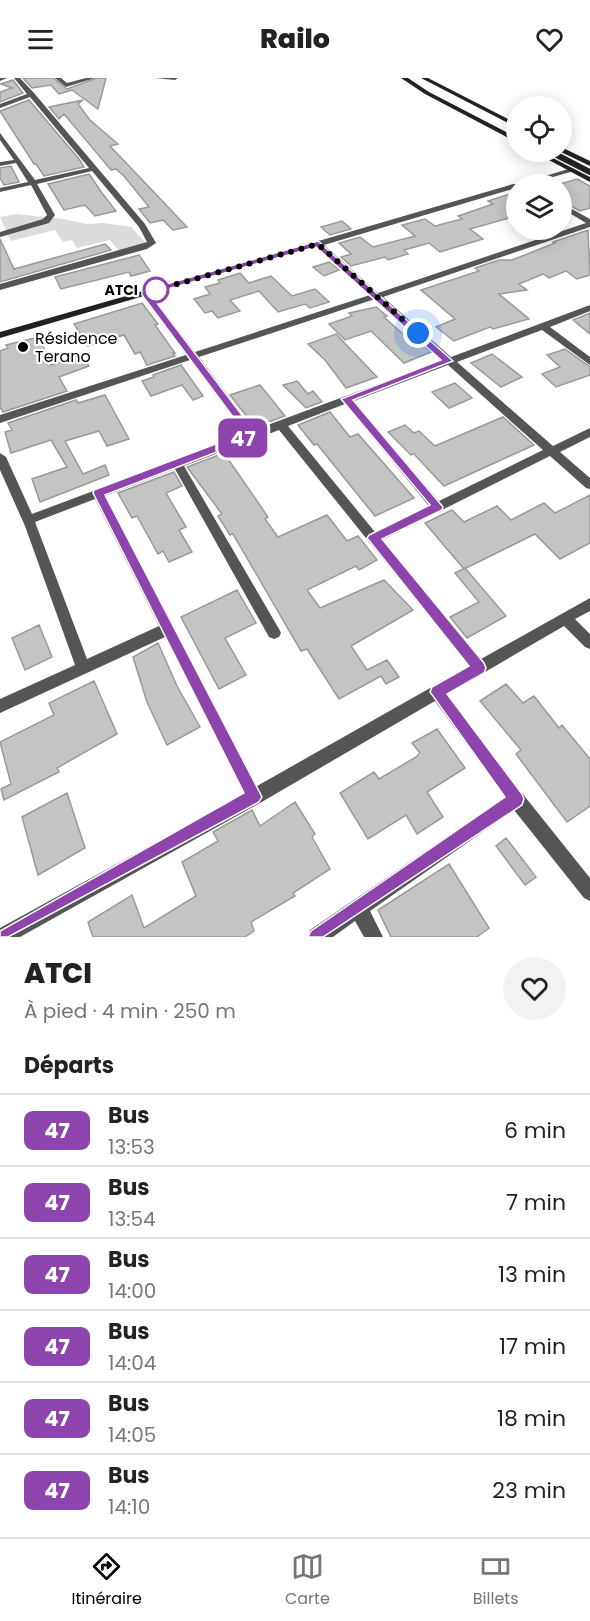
<!DOCTYPE html>
<html lang="fr">
<head>
<meta charset="utf-8">
<style>
	body { margin:0; font-family:Poppins,sans-serif; background:#f2f2f2; color:#222; height:100vh; display:flex; flex-direction:column; font-size:22px; white-space:nowrap }
	* { box-sizing:border-box; margin:0 }
	p { font-size:20px; color:#767676 }
	.icon { flex:none; width:33px; height:33px; fill:none; stroke:currentColor; stroke-width:2; stroke-linecap:round; stroke-linejoin:round }
	.map { position:relative; height:859px; overflow:hidden }
	.sheet { display:flex; flex-direction:column; background:#fff; flex:1 }
	.sheet>* { flex:none }
	.badge { padding:0 12px; border-radius:9px; font-size:21px; line-height:39px }
	.controls { position:absolute; left:506px; top:18px; display:grid; gap:12px }
	.controls a { display:grid; place-items:center; width:66px; height:66px; border-radius:50%; background:#fff; box-shadow:0 3px 15px #0003; font-size:30px }
	.you { position:absolute; width:30px; height:30px; margin:-15px; border:4px solid #fff; border-radius:50%; background:#1a73e8; box-shadow:0 0 0 9px #1a73e833 }
	.map>.badge { position:absolute; translate:-50% -50%; box-shadow:0 0 0 3px #fff }
	h2 { padding:0 24px; font-size:22px; line-height:54px }
	.round { display:grid; place-items:center; flex:none; width:63px; height:63px; border-radius:32px; background:#f2f2f2 }
	.summary { display:flex; align-items:center; justify-content:space-between; height:102px; padding:0 24px }
	h1 { font-size:28px; font-weight:800; line-height:45px }
	ul { padding:0; list-style:none }
	li { display:flex; align-items:center; gap:18px; height:72px; padding:0 24px; border-top:2px solid #e0e0e0 }
	li div { flex:1 }
	li b { display:block; font-size:22px }
	li em { font-style:normal }
	li .badge { min-width:66px; font-weight:700; text-align:center }
	header { display:flex; justify-content:space-between; align-items:center; height:78px; padding:0 24px; background:#fff; font-size:27px; font-weight:800 }
	.tab-bar { display:flex; justify-content:space-around; align-items:center; height:84px; border-top:2px solid #e0e0e0; background:#fff; font-size:16px; color:#767676 }
	.tab-bar a { display:grid; justify-items:center; gap:3px }
	.tab-bar .current { color:#000 }
	.map>svg:first-child { display:block }
</style>
</head>
<body>
<header><svg class="icon" aria-label="menu" viewBox="0 0 24 24"><path d="M4 6h16M4 12h16M4 18h16"/></svg>Railo<svg class="icon" aria-label="heart" viewBox="0 0 24 24"><path d="M12 20l-8-8c-3-5 5-10 8-4 3-6 11-1 8 4z"/></svg></header>
<div class="map">
<svg width="590" height="859" viewBox="0 0 590 859">
	<rect width="100%" height="100%" fill="#fff"/>
	<path fill="#dcdcdc" d="M16 136 64 141 87 146 104 145 131 149 146 165 119 173 110 162 77 170 72 162 63 164 55 152 11 163 0 139Z"/>
	<path fill="#c4c4c4" stroke="#999" stroke-width="1.5" d="M23 0H53L67 11 97 0H106L98 31 72 12 59 16 51 7 32 10Z
		M13 2 23 15 0 24V14L12 10 1 6Z
		M29 22 79 81 84 89 44 98 36 86H34L0 33Z
		M83 22 78 26 90 42 118 66 110 68 187 149 173 152 163 142 150 145 139 131 149 129 124 98 116 91 111 92 64 36 59 41 49 29Z
		M11 88 19 104 4 107 0 100V90Z
		M89 96 102 115 116 133 95 138 85 127 64 132 48 106Z
		M577 101 590 108V130L580 133 561 123 560 106Z
		M516 114V138L470 151 483 161 440 174 429 165 404 172 408 176 388 182 385 179 351 188 341 179 351 176 339 165 360 159 373 169 415 158 402 147 425 141 435 148 462 141 458 138 493 126 488 123Z
		M342 143 351 151 330 157 321 149Z
		M588 152 590 197 577 201 566 193 549 200 543 196 519 206 527 212 499 216 529 241 493 251 490 249 454 263 436 249 455 241 421 212 479 193 475 190 499 182H512L555 165 553 164Z
		M0 161 14 191 105 166 111 172 0 204Z
		M139 177 150 193 131 198 129 194 61 211 55 199Z
		M329 184 339 192 324 198 313 189Z
		M240 195 249 205 271 198 292 218 315 211 329 224 310 230 305 226 278 234 259 213 230 222 240 233 218 240 212 233 205 235 194 221 210 216 205 209 220 205 218 202Z
		M142 225 158 246 155 247 175 275H173L175 278 147 287 140 274 135 276 124 257 88 268 74 246Z
		M376 229 387 238 384 239 412 264 417 262 431 274 404 285 371 253 345 262 329 246 352 238 349 235Z
		M590 235V256L573 242Z
		M336 256 356 277 377 299 346 310 325 282 308 266Z
		M39 259 51 287 82 277 89 288 59 299 67 313 3 334 0 329V273L8 270 6 267Z
		M565 271 590 289V297L556 309 542 296 560 289 547 277Z
		M492 276 522 299 501 309 471 285Z
		M181 287 203 318 193 322 182 307 151 318 142 303 154 299 153 297Z
		M297 303 308 316 313 313 322 324 306 330 283 307Z
		M455 305 472 320 449 330 432 314Z
		M260 307 285 338 255 349 230 317Z
		M105 317 129 361 107 368 99 353 65 363 83 396 105 387 109 397 40 424 32 401 67 389 51 362 11 375 5 354 12 352 8 345 76 322 78 325Z
		M330 334 350 359 358 356 414 420 375 438 317 366 314 367 298 347Z
		M503 339 534 367 444 408 414 376 411 377 388 354 405 347 414 355 419 353 435 368Z
		M224 375 268 439 265 441 278 459 327 437 347 463 358 458 377 482 359 492 356 488 307 512 320 530 384 502 413 532 351 568 367 592 387 582 399 599 386 606 381 598 339 621 307 571 301 573 233 456 230 457 218 438 222 436 187 389Z
		M174 394 182 408 166 415 186 449 179 452 192 474 169 484 163 473 158 476 137 438 132 440 118 415Z
		M590 417V465L560 481 535 456 464 491 425 445 452 432 464 444 497 428 511 442 544 425 555 435Z
		M465 490 506 538 467 560 450 539 479 524 455 495Z
		M237 512 256 545 225 560 246 597 219 611 181 539Z
		M39 547 52 579 25 592 12 560Z
		M158 565 177 608 200 649 167 667 147 624 133 579Z
		M94 603 117 656 57 690 59 694 4 722 1 711 11 706 0 664 54 637 49 625Z
		M506 606 523 625 534 618 559 650 562 647 590 681V728L567 744 516 676 521 672 480 623Z
		M437 651 465 690 427 714 443 739 417 756 406 737 368 761 340 715 374 694 379 701 416 679 420 675 412 665Z
		M67 715 85 770 38 797 22 739Z
		M295 724 315 756 312 759 330 791 293 815 295 818 251 844 254 853 245 859H93L88 844 132 817 144 850 196 818 182 784 218 763 213 754 252 732 260 748Z
		M506 760 536 799 525 807 496 768Z
		M449 786 489 850 477 859H391L378 832Z"/>
	<g fill="none" stroke-linecap="round" stroke-linejoin="round">
		<path fill="#555" fill-rule="evenodd" d="M0 0H7L0 3Z
			M14 0H20L34 15 145 146 156 165 147 171 0 212V206L147 164 139 149 92 93 37 106 55 137 49 145 0 159V154L43 141 47 137 31 107 0 114V110L28 104 16 85 0 88V84L14 82 0 62V55L35 102 89 90 30 19 0 30V26L27 16Z
			M55 0H61L67 5 86 0H95L66 9Z
			M155 0H178L175 2Z
			M572 90 575 92 574 93 528 106H518Z
			M513 106H519H516V110L324 167 378 215 586 145 561 130V125L590 141V149L383 219 451 279 590 227V233L550 249 590 279V287L542 252 457 284 553 368 590 350V359L560 374 590 400V411L586 410 550 378 382 462 481 581 590 520V533L575 541 590 556V571L585 569 564 548 447 616 522 715 590 800V823L584 820 514 732 370 833 383 859H364L355 843 333 859H308L310 852 505 719 435 623 260 725 20 859H0V850L244 716 165 559 0 635V621L75 587 25 448 0 392V375L6 379 32 436 245 356 190 282 0 345V337L186 277 142 217V213H148L195 274 370 217 315 168V164ZM375 221 443 282 254 352 199 279ZM448 287 543 372 439 423 354 323ZM345 326 429 428 375 454 288 348ZM279 352 469 588 257 708 105 418 175 391 269 559 274 561 279 559 281 555 279 551 184 388ZM95 421 159 548 87 581 35 444Z"/>
		<path fill="#222" fill-rule="evenodd" d="M401 0H408L429 14 516 59V64L425 16Z
			M421 0H428L516 45V49Z
			M561 69 590 83V88L561 74Z
			M534 74H541L590 99V104Z
			M315 164 322 166 0 260V254Z"/>
		<path stroke="#222" stroke-width="6" d="M551 74 590 94"/>
	</g>
	<path fill="#8e44ad" stroke="#fff" stroke-width="1.5" d="M318 163 453 283 353 322 443 429 442 432 382 461 484 585 486 590 484 595 447 616 522 716 524 721 522 727 323 859H308L311 853 505 719 430 614 432 609 469 588 367 460 369 457 430 427 341 321 441 282 316 169 150 216 257 357 256 359 105 417 259 713 262 719 259 724 8 859H0V853L244 715 93 415 94 412 245 355 142 217V213Z"/>
	<g fill="none" stroke-linecap="round" stroke-linejoin="round">
		<path stroke="#000" stroke-width="6" stroke-dasharray="0 10.8" d="M156 212 318 166 418 255"/>
	</g>
	<circle fill="#fff" stroke="#8e44ad" stroke-width="3" cx="156" cy="212" r="12"/>
	<circle fill="#000" stroke="#fff" stroke-width="2" cx="23" cy="269" r="6"/>
	<g text-anchor="middle" stroke-width="4.5" stroke-linejoin="round" paint-order="stroke">
		<g font-size="14" font-weight="bold" fill="#000" stroke="#fff" text-anchor="end">
			<text x="138" y="217">ATCI</text>
		</g>
		<g font-size="16" fill="#000" stroke="#fff" text-anchor="start">
			<text x="35" y="266">Résidence<tspan x="35" dy="18">Terano</tspan></text>
		</g>
	</g>
</svg>
<div class="controls">
<a><svg class="icon" aria-label="locate" viewBox="0 0 24 24"><circle cx="12" cy="12" r="6"/><path d="M12 2v4M12 18v4M2 12h4M18 12h4"/></svg></a>
<a><svg class="icon" aria-label="layers" viewBox="0 0 24 24"><path d="M12 4l9 5-9 5-9-5zM3 14l9 5 9-5"/></svg></a>
</div>
<div class="you" style="left:418px;top:255px"></div>
<b class="badge" style="left:243px;top:360px;background:#8e44ad;color:#fff">47</b>
</div>
<section class="sheet">
<div class="summary"><div><h1>ATCI</h1><p>À pied · 4 min · 250 m</p></div><a class="round"><svg class="icon" aria-label="heart" viewBox="0 0 24 24"><path d="M12 20l-8-8c-3-5 5-10 8-4 3-6 11-1 8 4z"/></svg></a></div>
<h2>Départs</h2>
<ul>
<li><span class="badge" style="background:#8e44ad;color:#fff">47</span><div><b>Bus</b><p>13:53</p></div><em>6 min</em></li>
<li><span class="badge" style="background:#8e44ad;color:#fff">47</span><div><b>Bus</b><p>13:54</p></div><em>7 min</em></li>
<li><span class="badge" style="background:#8e44ad;color:#fff">47</span><div><b>Bus</b><p>14:00</p></div><em>13 min</em></li>
<li><span class="badge" style="background:#8e44ad;color:#fff">47</span><div><b>Bus</b><p>14:04</p></div><em>17 min</em></li>
<li><span class="badge" style="background:#8e44ad;color:#fff">47</span><div><b>Bus</b><p>14:05</p></div><em>18 min</em></li>
<li><span class="badge" style="background:#8e44ad;color:#fff">47</span><div><b>Bus</b><p>14:10</p></div><em>23 min</em></li>
</ul>
</section>
<nav class="tab-bar">
<a class="current"><svg class="icon" aria-label="directions" viewBox="0 0 24 24"><path d="M12 3l9 9-9 9-9-9zM9 14v-3h6M13 9l2 2-2 2"/></svg>Itinéraire</a>
<a><svg class="icon" aria-label="map" viewBox="0 0 24 24"><path d="M3 6l6-2 6 2 6-2v14l-6 2-6-2-6 2zM9 4v14M15 6v14"/></svg>Carte</a>
<a><svg class="icon" aria-label="tickets" viewBox="0 0 24 24"><path d="M3 7h18v10H3zM15 7v10"/></svg>Billets</a>
</nav>
</body>
</html>
